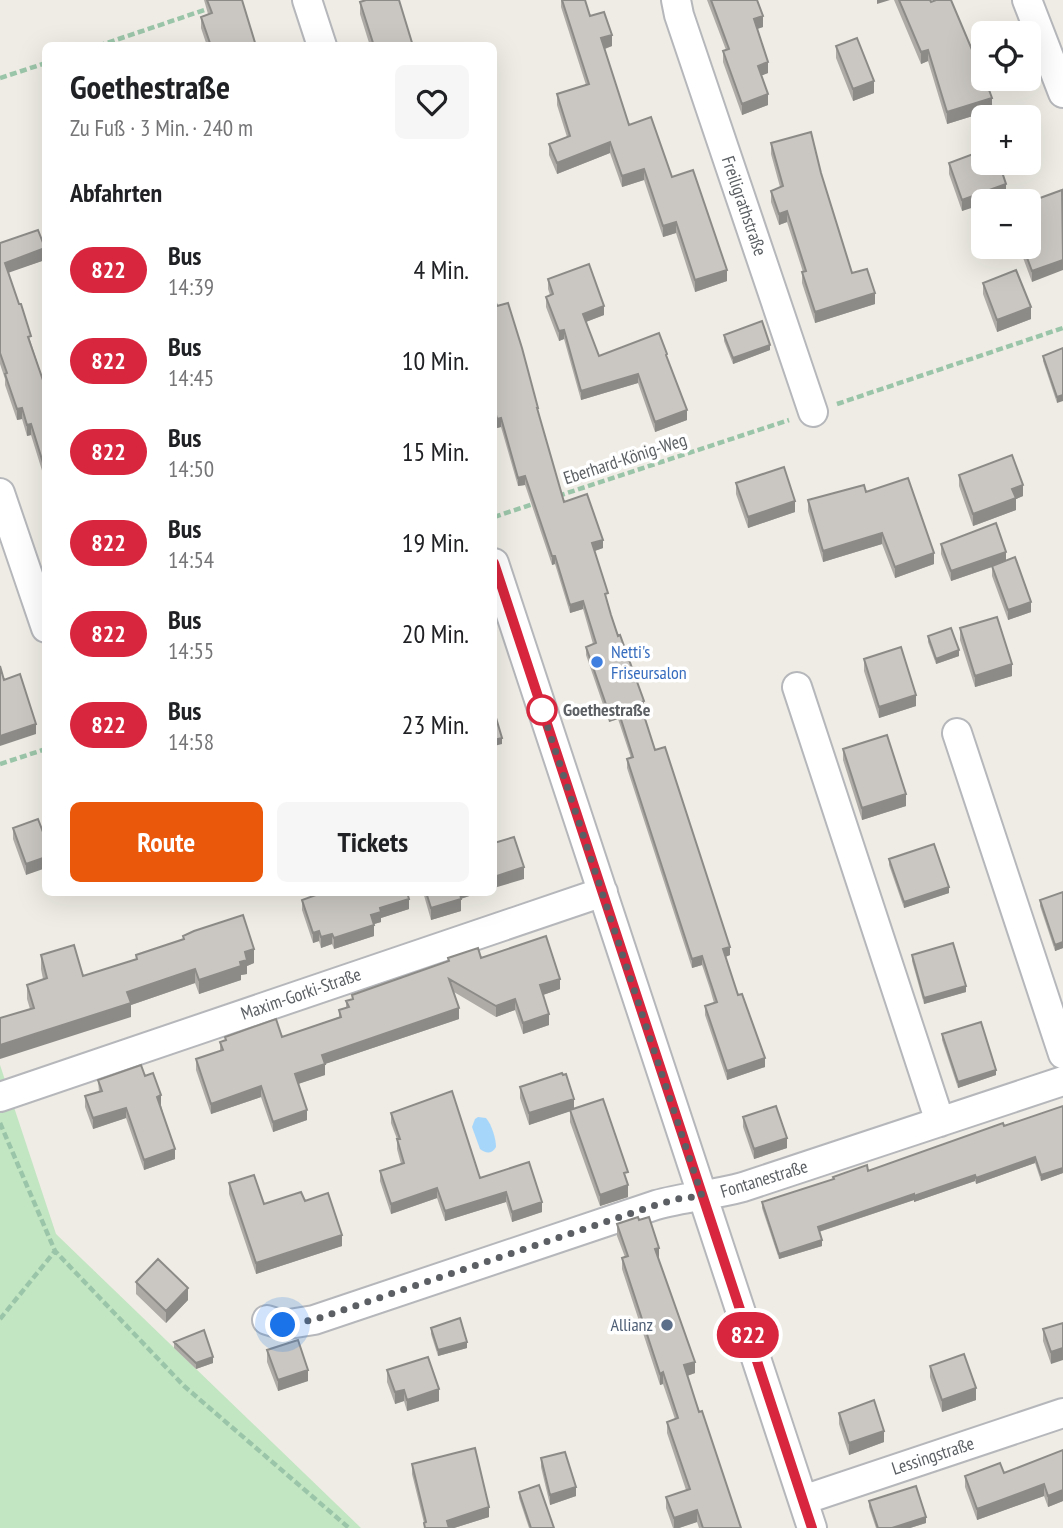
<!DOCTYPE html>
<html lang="de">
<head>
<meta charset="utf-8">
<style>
	body { margin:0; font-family:"PT Sans Narrow",sans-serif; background:#f6f6f6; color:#202124; height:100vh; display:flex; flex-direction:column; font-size:26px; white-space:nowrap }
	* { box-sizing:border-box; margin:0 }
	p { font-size:23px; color:#757577 }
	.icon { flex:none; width:38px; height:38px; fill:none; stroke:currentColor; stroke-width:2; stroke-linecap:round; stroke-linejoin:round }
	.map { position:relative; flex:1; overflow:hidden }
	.panel { position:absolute; left:42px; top:42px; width:455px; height:854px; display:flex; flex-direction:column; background:#fff; border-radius:10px; box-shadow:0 7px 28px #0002 }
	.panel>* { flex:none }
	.badge { padding:0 14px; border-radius:23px; font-size:24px; line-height:46px }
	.tools { position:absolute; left:971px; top:21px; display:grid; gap:14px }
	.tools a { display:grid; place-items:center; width:70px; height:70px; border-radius:10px; background:#fff; box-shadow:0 7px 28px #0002; font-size:35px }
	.you { position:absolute; width:35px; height:35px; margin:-18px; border:5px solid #fff; border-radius:50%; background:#1a73e8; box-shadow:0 0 0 10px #1a73e833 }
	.map>.badge { position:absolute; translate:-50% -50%; box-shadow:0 0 0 4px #fff }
	h2 { padding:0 28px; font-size:26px; line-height:63px }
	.round { display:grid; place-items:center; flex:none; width:74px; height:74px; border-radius:10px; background:#f6f6f6 }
	.overview { display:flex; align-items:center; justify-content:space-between; height:119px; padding:0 28px }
	h1 { font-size:33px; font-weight:600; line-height:52px }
	.primary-button { display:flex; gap:14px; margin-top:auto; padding:14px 28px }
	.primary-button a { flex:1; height:80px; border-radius:10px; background:#ea580c; color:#fff; font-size:28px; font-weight:600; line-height:80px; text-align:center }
	.primary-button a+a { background:#f6f6f6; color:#202124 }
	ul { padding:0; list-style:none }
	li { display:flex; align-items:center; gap:21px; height:91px; padding:0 28px }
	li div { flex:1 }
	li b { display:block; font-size:26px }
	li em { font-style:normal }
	li .badge { min-width:77px; font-weight:700; text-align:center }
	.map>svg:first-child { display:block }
</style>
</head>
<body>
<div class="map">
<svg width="1063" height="1528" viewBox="0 0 1063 1528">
	<rect width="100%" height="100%" fill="#eeece4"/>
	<path fill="#c2e5c2" d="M0 1065 56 1234 361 1528H0Z"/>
	<path fill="#a7d6fb" d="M478 1117 486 1118C492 1125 496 1139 496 1147 492 1154 486 1154 480 1149L472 1127 475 1119Z"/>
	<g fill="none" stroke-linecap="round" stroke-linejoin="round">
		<defs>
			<path id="minor" d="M307 0 322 46
				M676 0 679 15 813 412
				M1027 0 1063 93
				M0 493 46 628
				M494 563 812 1528
				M797 687 940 1122
				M957 733 1063 1054
				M0 1097 603 892
				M267 1320 283 1325 314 1320 656 1205C684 1197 714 1195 743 1187L1063 1081
				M803 1500 1063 1413"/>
		</defs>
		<use href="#minor" stroke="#b5b7bb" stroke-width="32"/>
		<path stroke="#9bc5a8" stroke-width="4.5" stroke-dasharray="7 3.5" stroke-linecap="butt" d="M98 46 210 8
			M0 78 46 63
			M837 404 1063 328
			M558 496 789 420
			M494 517 536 503
			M0 764 46 749
			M0 1123 55 1251 184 1386 349 1528
			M0 1319 55 1251"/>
		<use href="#minor" stroke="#fff" stroke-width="28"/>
	</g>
	<path fill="#aeaba7" d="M204 0H242L256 46H207L201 28V17L208 14Z
		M561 0H585L590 16 612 46 605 49 629 125 672 177 727 281 695 292 676 233 663 237 644 180 622 187 610 153 557 174 549 155V144L567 137 557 105V94L586 85 561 7Z
		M707 0H757L763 27 757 29 768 73 761 75 768 105 742 115 723 62V51L726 50Z
		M894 0H930L992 110 947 124 928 61 921 64Z
		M360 2 413 46H370L360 14Z
		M836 46 874 93 853 101 836 58Z
		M771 143 821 173 852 273 875 304 815 323 802 283V272H803L787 222 779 225 771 202V191L780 187 771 154Z
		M949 163 1006 195 990 201H984L962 211 949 174Z
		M1063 191 1032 282 1019 247H1029Z
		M0 243 45 260 8 272 46 389V476L44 477 31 435 27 436 22 419 17 420 5 385V379L0 364Z
		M548 279 604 315 586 322 599 356 667 358 687 420 655 432 638 383 581 400 564 339 559 341 546 307V297L550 295 548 289Z
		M983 283 1031 319 997 332 983 294Z
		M494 296 497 306 538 412 564 502 603 548 594 551 611 615 644 710H642L655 750 730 955 725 957 738 995 765 1067 727 1080 705 1015V1006L714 1003 710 989 702 965 692 968 627 768V759L631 758 618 719 609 722 586 655V647L593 644 583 609 570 613 555 564 552 565 525 485 518 486 501 427 497 428 494 415Z
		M724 335 770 350 733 364 724 341Z
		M1063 348 1057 403 1043 361V356Z
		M959 475 1023 496 1016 499V510L973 526 959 486Z
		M736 483 795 512 748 528 736 494Z
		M866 492 934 564 895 578 882 544 823 562 808 511V500Z
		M941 544 1006 560 1031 612 1008 620 992 576V567L951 581 941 554Z
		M960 628 1012 676 975 687 960 640Z
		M928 636 959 656 936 664 928 642Z
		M864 659 916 706 879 718 864 671Z
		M843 749 906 806 862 820 843 760Z
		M13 828 46 840 26 875 13 839Z
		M889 859 949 893 904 908 889 865Z
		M423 892H481L461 899V911L431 920Z
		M1063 892V948L1055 951 1040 906V900Z
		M302 900 409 909 381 918V922L374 924V936L334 949 332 944 321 948 319 941 313 943 302 910Z
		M183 936 254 963 247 966V974L241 975V980L199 994 195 983 131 1005V1017L30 1009 27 999V985L43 979 41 969V955L83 976 136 959V955L183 939Z
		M912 955 966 992 924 1004 912 961Z
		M448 958H481L560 989 543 995 549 1025 523 1034 515 1010 496 1017 454 992 459 1019 325 1064V1075L298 1084 307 1120 273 1132 261 1097 211 1114 196 1070V1059L220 1051V1042L225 1040V1037H282L339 1017V1010L346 1008V1001L352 1000V995L448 961Z
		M942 1034 996 1075 958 1088 942 1040Z
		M563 1075 574 1109 628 1183V1197L600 1206 570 1122V1111L529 1125 520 1098V1087Z
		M145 1076 161 1105 175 1159 144 1170 126 1118 93 1129 85 1107V1096L99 1092 98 1080Z
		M1063 1106V1173L1041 1181 1035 1163 976 1184 975 1181 914 1202V1200L819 1232 822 1246 779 1259 762 1208V1202L833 1179V1177L868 1171Z
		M391 1113 480 1178 542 1212 512 1222 506 1202 445 1221 437 1198 391 1214 380 1181V1171L401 1164 397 1149V1139L391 1123Z
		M743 1117 787 1148 754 1159 743 1127Z
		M229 1183 264 1204 305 1201 342 1246 256 1274 229 1194Z
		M617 1224 659 1259 695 1373 687 1376 741 1528H699L697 1522 679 1528H673L666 1508V1497L686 1490 667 1433V1422L675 1419 663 1384 660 1385 622 1269V1258L625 1257 617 1236Z
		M136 1282 188 1300 166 1323 136 1294Z
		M1063 1323 1051 1364 1043 1341V1329Z
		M431 1328 467 1348 438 1356 431 1334Z
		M174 1342 213 1363 196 1369 174 1348Z
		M267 1350 308 1381 278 1391 267 1362Z
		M930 1366 976 1400 942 1412 930 1377Z
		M387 1370 439 1401 407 1411 404 1401 395 1404 387 1382Z
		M839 1413 884 1442 849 1455 839 1424Z
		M1063 1450V1501L1048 1507 1044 1496 977 1520 965 1487V1476L1004 1473Z
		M541 1458 576 1496 550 1505 541 1467Z
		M412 1464 489 1517 454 1528H424V1523L412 1474Z
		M519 1492 554 1528H529L519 1498Z
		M869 1501 926 1523 910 1528H876L869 1507Z"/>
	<path fill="#8d8b88" d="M877 0H890L877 4Z
		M763 16V27L754 30V19Z
		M612 35V46L601 50V38Z
		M928 50V61L921 64V52Z
		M768 62V73L758 77V66Z
		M874 81V93L853 101V89Z
		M768 94V105L742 115V104Z
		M992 98V110L947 124V112Z
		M610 142V153L557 174V163Z
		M644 169V180L622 187V176Z
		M1006 184V195L990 201H984V204L962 211V200Z
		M787 211V222L779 225V214Z
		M676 222V233L663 237V226Z
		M45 248V260L5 274V263Z
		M1063 260V270L1032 282V271Z
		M727 270V281L695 292V280Z
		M875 293V304L815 323V312Z
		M604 306V315L583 323V314Z
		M1031 307V319L997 332V320Z
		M564 330V339L559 341V331Z
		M770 345V350L733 364V358Z
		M638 374V383L581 400V391Z
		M1063 395V401L1057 403V397Z
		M22 408V419L17 420V409Z
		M687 410V420L655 432V422Z
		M501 418V427L497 428V419Z
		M31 424V435L27 436V425Z
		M525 476V485L518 486V478Z
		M1023 485V496L1016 499V510L973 526V514L1012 489Z
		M795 501V512L748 528V517Z
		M882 533V544L823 562V551Z
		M603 540V548L592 552V543Z
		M1006 552V562L951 581V571Z
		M934 553V564L895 578V567Z
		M552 556H555V564L552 565Z
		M583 601V609L570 613V605Z
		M1031 602V612L1008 620V610Z
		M959 650V656L936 664V659Z
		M1012 664V676L975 687V676Z
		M916 695V706L879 718V707Z
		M644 701V710L640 711V703Z
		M618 710V719L609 722V713Z
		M36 724V734L0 746V736Z
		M502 738V744L494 746V740Z
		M906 794V806L862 820V808Z
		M46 857V868L26 875V864Z
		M524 867V879L494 888V877Z
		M949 887V893L904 908V902Z
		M460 892H481L460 899Z
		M409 899V909L381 918V922L371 925V915L380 908Z
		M461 899V911L431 920V908Z
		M374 925V936L334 949V938Z
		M319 931V941L313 943V933Z
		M332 934V944L321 948V937Z
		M1063 942V948L1055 951V945Z
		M730 947V955L723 958V949Z
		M254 949V963L247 966V974L241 975V980L199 994V980L240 962 245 952Z
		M702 956V965L692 968V959Z
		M195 969V983L131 1005V1017L0 1059V1045L127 992Z
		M560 979V989L540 996V985Z
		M966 986V992L924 1004V998Z
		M515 999V1010L496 1017V1006Z
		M459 1008V1019L322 1065V1055Z
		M549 1014V1025L523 1034V1023Z
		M765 1058V1067L727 1080V1071Z
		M325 1064V1075L295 1085V1074Z
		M996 1070V1075L958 1088V1082Z
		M261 1086V1097L211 1114V1104Z
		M161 1095V1105L157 1107V1097Z
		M574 1099V1110L529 1125V1113Z
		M126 1108V1118L93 1129V1118Z
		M307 1110V1120L273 1132V1122Z
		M787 1138V1148L754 1159V1149Z
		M175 1149V1159L144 1170V1160Z
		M1035 1157V1163L976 1184V1178Z
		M1063 1168V1173L1041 1181V1175Z
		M975 1175V1181L914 1202V1196Z
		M628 1185V1197L600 1206V1195Z
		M437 1188V1198L391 1214V1204Z
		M506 1192V1202L445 1221V1211Z
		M914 1194V1200L818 1232V1227Z
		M542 1202V1212L512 1222V1212Z
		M342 1235V1246L256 1274V1263Z
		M822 1240V1246L779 1259V1254Z
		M659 1248V1259L655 1249Z
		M188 1288V1300L166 1323V1311Z
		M467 1342V1348L438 1356V1350Z
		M1063 1348V1360L1051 1364V1352Z
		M213 1357V1363L196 1369V1363Z
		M695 1362V1373L684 1377V1365Z
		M308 1370V1381L278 1391V1380Z
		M663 1372V1384L660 1385V1374Z
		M976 1388V1400L942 1412V1400Z
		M439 1389V1401L407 1411V1400Z
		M404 1390V1401L395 1404V1392Z
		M884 1431V1442L849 1455V1443Z
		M1044 1484V1496L977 1520V1509Z
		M576 1487V1496L550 1505V1495Z
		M1063 1490V1501L1048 1507V1496Z
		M489 1507V1517L454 1528H447V1521Z
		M697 1510V1522L679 1528H674V1518Z
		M926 1517V1523L910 1528H892Z"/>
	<path fill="#cac7c2" stroke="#8d8b88" stroke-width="2" d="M207 0H242L256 46H211L201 17 212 13Z
		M366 0H399L413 46H374L360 2Z
		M562 0H585L590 16 604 12 612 35 601 38 629 125 651 117 672 177 693 170 727 270 695 280 676 222 663 226 644 169 622 176 610 142 557 163 549 144 570 136 557 94 589 84Z
		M711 0H757L763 16 754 19 768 62 758 66 768 94 742 104 723 51 729 49Z
		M899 0H930L931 2 936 0H951L978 64 981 63 984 72V79H985L992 98 947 112 928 50 921 52Z
		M857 38 874 81 853 89 836 46Z
		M811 132 821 173 852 273 867 269 875 293 815 312 802 272 806 271 787 211 779 214 771 191 783 186 771 143Z
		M984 150V163H999L1006 184 962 200 949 163Z
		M1062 190 1063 260 1032 271 1023 247H1029V202Z
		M38 230 45 248 5 263 19 304H21L31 336 28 337 46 389V465L44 466 31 424 27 425 22 408 17 409 5 374 7 373 0 353V243Z
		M589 264 604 306 583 314 599 356 659 333 667 354 666 355 687 410 655 422 638 374 581 391 564 330 559 331 546 297 553 294 548 279Z
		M1016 270 1031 307 997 320 983 283Z
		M494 296 497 306 508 303 522 348 538 408H537L564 502 587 494 603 540 592 543 608 593 605 594 611 615 618 636 620 635 644 701 640 703 655 750 665 747 730 947 723 949 738 995 742 994 765 1058 727 1071 705 1006 717 1002 710 981 702 956 692 959 627 759 633 757 618 710 609 713 586 647 596 643 583 601 570 605 555 556H552L525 476 518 478 501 418 497 419 494 407Z
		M762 321 770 345 733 358 724 335Z
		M1063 348V395L1057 397 1043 356Z
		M1012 455 1023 485 1012 489 1016 498 973 514 959 475Z
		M784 467 795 501 748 517 736 483Z
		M908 478 934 553 895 567 882 533 823 551 808 500 864 485 866 492Z
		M996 523 1006 552 951 571 941 544Z
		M1015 557 1031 602 1008 610 992 566Z
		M997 617 1012 664 975 676 960 628Z
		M951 628 959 650 936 659 928 636Z
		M901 647 916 695 879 707 864 659Z
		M0 666 4 680 20 674 36 724 0 736Z
		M494 711 502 738 494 740Z
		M887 735 906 794 862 808 843 749Z
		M38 819 46 840V857L26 864 13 828Z
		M514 837 524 867 494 877V843Z
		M934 844 949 887 904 902 889 859Z
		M324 892H407L409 899 380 908 381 912 371 915 374 925 334 938 332 934 321 937 319 931 313 933 302 900Z
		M426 892H460L461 899 431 908Z
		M1063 892V942L1055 945 1040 900Z
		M243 915 254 949 245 952 247 960 240 962 241 966 199 980 195 969 127 992 131 1003 0 1045V1018L34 1008 27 985 47 978 41 955 74 945 83 976 137 959 136 955 184 939 183 936 194 931Z
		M546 936 560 979 540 985 549 1014 523 1023 515 999 496 1006 449 979 459 1008 322 1055 325 1064 295 1074 307 1110 273 1122 261 1086 211 1104 196 1059 223 1050 220 1042 226 1040 225 1037 276 1019 282 1037 341 1017 339 1010 349 1007 346 1001 353 999 352 995 449 961 448 958 478 948 481 958Z
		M953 943 966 986 924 998 912 955Z
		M981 1022 996 1070 958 1082 942 1034Z
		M141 1065 145 1076 153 1073 161 1095 157 1097 175 1149 144 1160 126 1108 93 1118 85 1096 102 1091 98 1080Z
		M562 1073 563 1075 566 1074 574 1099 529 1113 520 1087Z
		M452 1091 480 1178 529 1162 542 1202 512 1212 506 1192 445 1211 437 1188 391 1204 380 1171 404 1163 397 1139H400L391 1113Z
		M603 1099 628 1172 624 1173 628 1185 600 1195 570 1110Z
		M776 1106 787 1138 754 1149 743 1117Z
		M1063 1106V1168L1041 1175 1035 1157 976 1178 975 1175 914 1196V1194L818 1227 822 1240 779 1254 762 1202 834 1179 833 1177 867 1165 868 1171 1003 1123 1004 1126Z
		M254 1175 264 1204 301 1192 305 1201 328 1193 342 1235 256 1263 229 1183Z
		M638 1217 639 1220 649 1217 659 1248 655 1249 695 1362 684 1365 699 1412 702 1411 741 1528H703L697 1510 674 1518 666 1497 690 1489 667 1422 678 1418 663 1372 660 1374 622 1258 628 1256 617 1224Z
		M158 1259 188 1288 166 1311 136 1282Z
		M460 1318 467 1342 438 1350 431 1328Z
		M1063 1323V1348L1051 1352 1043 1329Z
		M204 1330 213 1357 196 1363 174 1342Z
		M298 1340 308 1370 278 1380 267 1350Z
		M964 1354 976 1388 942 1400 930 1366Z
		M428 1357 439 1389 407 1400 404 1390 395 1392 387 1370Z
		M874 1400 884 1431 849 1443 839 1413Z
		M475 1448 489 1507 447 1521 449 1528H425L424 1523 426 1522 412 1464Z
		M1063 1450V1490L1048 1496 1044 1484 977 1509 965 1476 1000 1463 1004 1473Z
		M565 1452 576 1487 550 1495 541 1458Z
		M539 1485 554 1528H531L519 1492Z
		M916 1486 926 1517 892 1528H878L869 1501Z"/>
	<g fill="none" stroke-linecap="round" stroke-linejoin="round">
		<defs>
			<path id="line" d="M494 563 812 1528"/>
		</defs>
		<use href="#line" stroke="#fff" stroke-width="16"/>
		<use href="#line" stroke="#d7263d" stroke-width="10"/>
		<path stroke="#5c6064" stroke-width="7" stroke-dasharray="0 12.6" d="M283 1325 313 1320 656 1205 677 1199 702 1196 542 710"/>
	</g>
	<circle fill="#3f7fe0" stroke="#fff" stroke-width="2.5" cx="597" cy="662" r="7"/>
	<circle fill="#fff" stroke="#d7263d" stroke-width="3.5" cx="542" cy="710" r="14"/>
	<circle fill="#5c6f8a" stroke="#fff" stroke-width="2.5" cx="667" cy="1325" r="7"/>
	<g text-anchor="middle" stroke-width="7" stroke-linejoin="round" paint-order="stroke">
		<g font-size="18" fill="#5c6064" stroke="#fff">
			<text transform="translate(744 206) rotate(71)" y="6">Freiligrathstraße</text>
			<text transform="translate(625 459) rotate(-18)" y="6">Eberhard-König-Weg</text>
			<text transform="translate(301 994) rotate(-19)" y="6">Maxim-Gorki-Straße</text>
			<text transform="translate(764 1179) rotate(-17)" y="6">Fontanestraße</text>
			<text transform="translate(933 1456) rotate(-18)" y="6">Lessingstraße</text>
		</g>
		<g font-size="18" fill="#366cbe" stroke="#fff" text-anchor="start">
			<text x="611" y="658">Netti's<tspan x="611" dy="21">Friseursalon</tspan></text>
		</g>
		<g font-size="18" font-weight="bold" fill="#5c6064" stroke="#fff" text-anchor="start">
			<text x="563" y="716">Goethestraße</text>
		</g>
		<g font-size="18" fill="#4e5e75" stroke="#fff" text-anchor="end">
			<text x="653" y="1331">Allianz</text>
		</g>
	</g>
</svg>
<div class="tools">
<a><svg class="icon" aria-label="locate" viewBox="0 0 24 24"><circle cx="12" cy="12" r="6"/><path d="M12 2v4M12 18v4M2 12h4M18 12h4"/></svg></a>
<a>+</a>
<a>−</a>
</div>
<div class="you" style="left:283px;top:1325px"></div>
<b class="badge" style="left:748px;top:1335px;background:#d7263d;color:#fff">822</b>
<section class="panel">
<div class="overview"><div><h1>Goethestraße</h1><p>Zu Fuß · 3 Min. · 240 m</p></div><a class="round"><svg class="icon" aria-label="heart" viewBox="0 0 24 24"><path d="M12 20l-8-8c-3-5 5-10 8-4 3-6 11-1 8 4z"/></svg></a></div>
<h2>Abfahrten</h2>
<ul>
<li><span class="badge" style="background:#d7263d;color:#fff">822</span><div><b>Bus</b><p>14:39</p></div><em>4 Min.</em></li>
<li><span class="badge" style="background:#d7263d;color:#fff">822</span><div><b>Bus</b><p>14:45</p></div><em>10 Min.</em></li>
<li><span class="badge" style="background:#d7263d;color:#fff">822</span><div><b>Bus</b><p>14:50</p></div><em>15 Min.</em></li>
<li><span class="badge" style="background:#d7263d;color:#fff">822</span><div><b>Bus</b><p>14:54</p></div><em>19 Min.</em></li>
<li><span class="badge" style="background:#d7263d;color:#fff">822</span><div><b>Bus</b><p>14:55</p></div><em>20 Min.</em></li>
<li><span class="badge" style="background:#d7263d;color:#fff">822</span><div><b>Bus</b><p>14:58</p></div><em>23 Min.</em></li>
</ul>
<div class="primary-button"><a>Route</a><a>Tickets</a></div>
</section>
</div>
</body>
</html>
